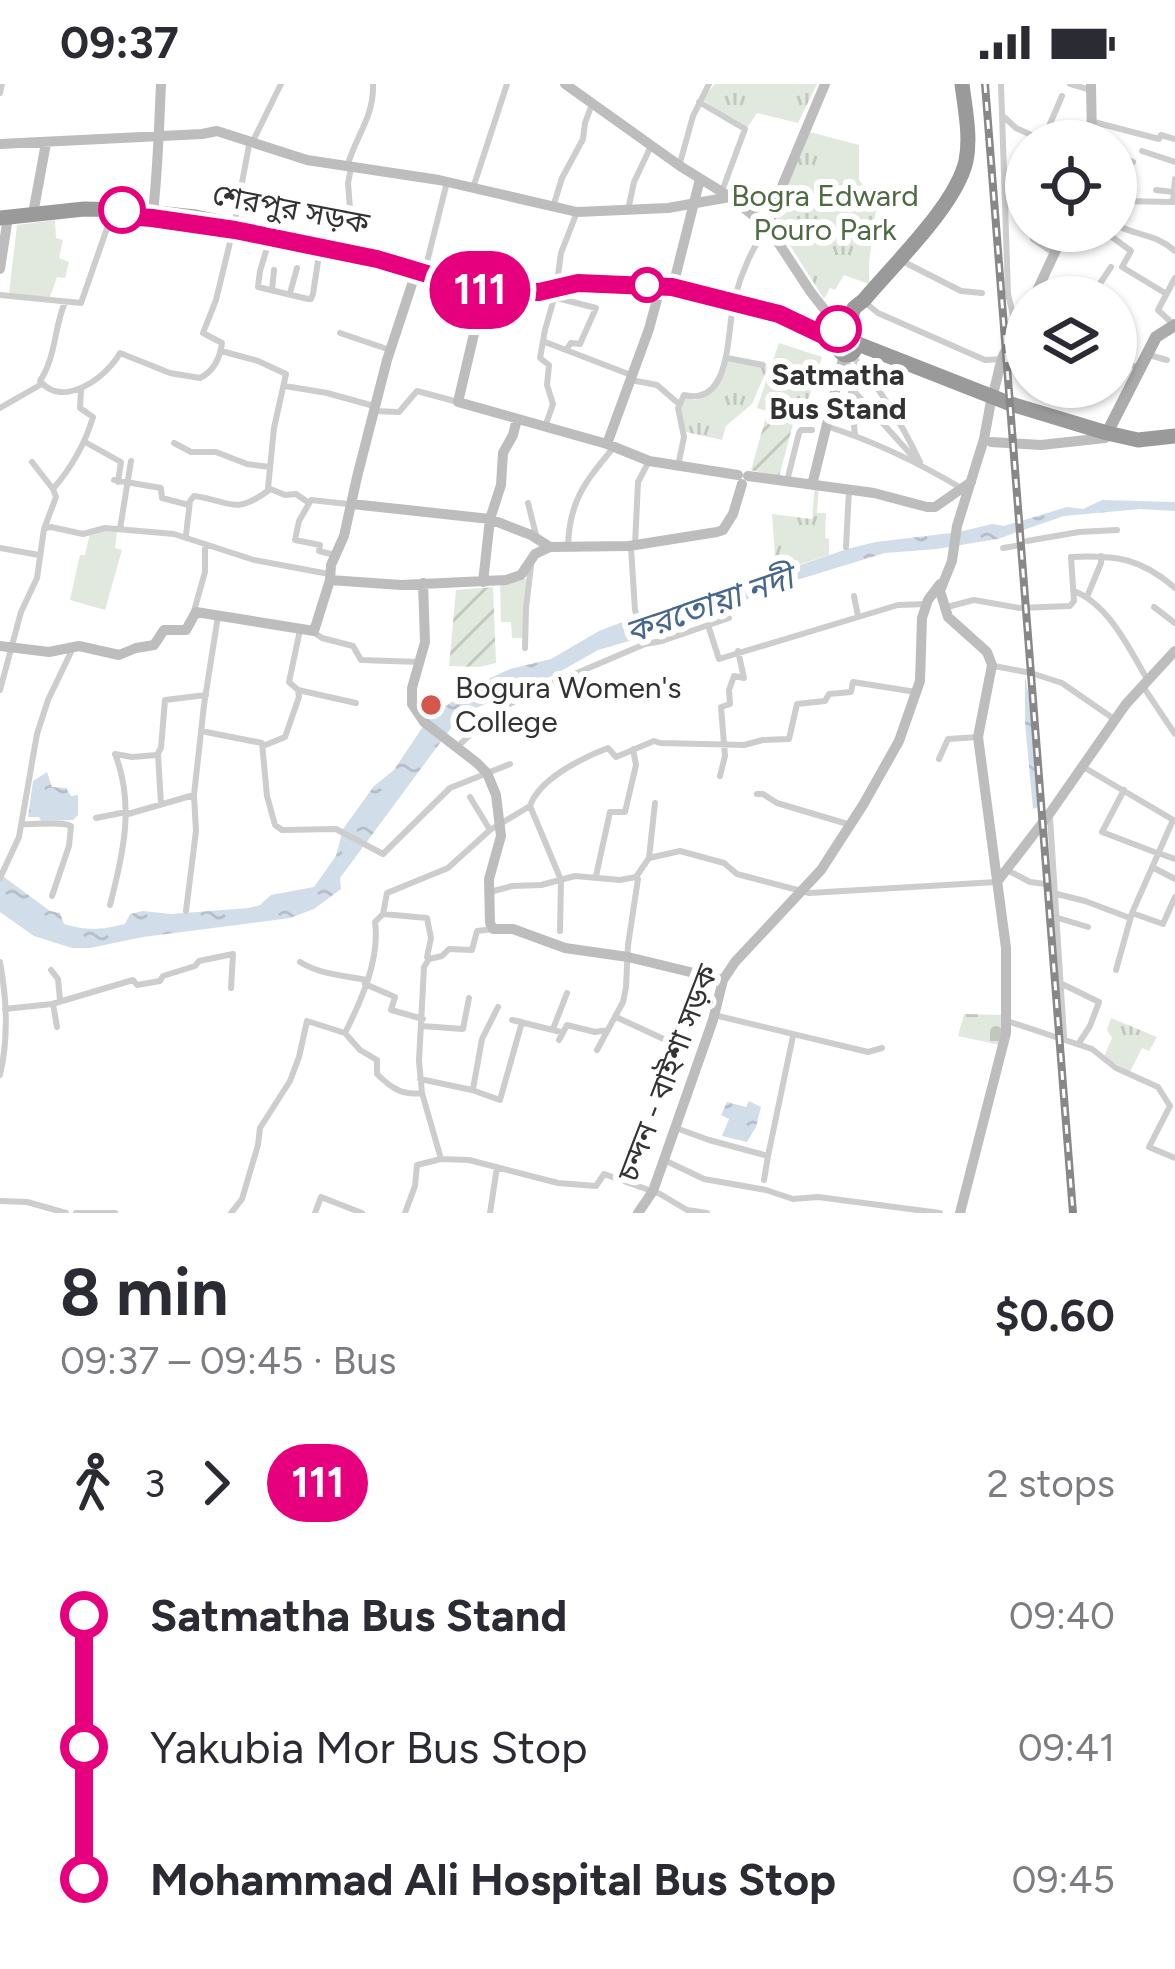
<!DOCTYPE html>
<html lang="en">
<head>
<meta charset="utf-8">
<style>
	body { margin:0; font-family:Figtree,"Noto Sans Bengali",sans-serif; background:#f7f7f7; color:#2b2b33; height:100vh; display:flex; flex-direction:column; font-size:45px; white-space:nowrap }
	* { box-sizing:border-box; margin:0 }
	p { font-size:39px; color:#7c7c81 }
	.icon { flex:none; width:66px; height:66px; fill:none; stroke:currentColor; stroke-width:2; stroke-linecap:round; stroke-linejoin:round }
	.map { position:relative; height:1129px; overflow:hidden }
	.details { display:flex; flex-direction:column; background:#fff; flex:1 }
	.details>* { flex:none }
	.badge { padding:0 24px; border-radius:39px; font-size:42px; line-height:78px }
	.controls { position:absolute; left:1005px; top:36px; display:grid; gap:24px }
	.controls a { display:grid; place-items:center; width:132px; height:132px; border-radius:50%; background:#fff; box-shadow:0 3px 9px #0004; font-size:60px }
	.map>.badge { position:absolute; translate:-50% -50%; box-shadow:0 0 0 6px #fff }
	.legs { display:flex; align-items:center; gap:18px; height:132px; padding:0 60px; font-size:39px }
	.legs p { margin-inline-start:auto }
	.overview { display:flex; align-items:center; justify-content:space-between; height:204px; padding:0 60px }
	h1 { font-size:66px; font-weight:700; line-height:90px }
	ul { padding:0 60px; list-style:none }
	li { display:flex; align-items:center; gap:42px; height:132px; font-size:45px }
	li i { display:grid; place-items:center; width:18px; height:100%; margin:0 15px; background:currentColor }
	li i::after { content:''; width:30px; height:30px; margin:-15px; border:9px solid; border-radius:50%; background:#fff }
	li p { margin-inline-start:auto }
	li:first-child i { background:linear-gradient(#0000 50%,currentColor 0) }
	li:last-child i { background:linear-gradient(currentColor 50%,#0000 0) }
	.status { display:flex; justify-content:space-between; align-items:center; height:84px; padding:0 60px; background:#fff; direction:ltr }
	.status svg { height:33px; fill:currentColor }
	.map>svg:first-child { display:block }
</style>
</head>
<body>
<div class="status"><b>09:37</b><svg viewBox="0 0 49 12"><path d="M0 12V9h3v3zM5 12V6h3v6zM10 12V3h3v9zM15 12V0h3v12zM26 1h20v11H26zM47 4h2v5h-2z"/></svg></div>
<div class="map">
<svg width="1175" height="1129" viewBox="0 0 1175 1129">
	<defs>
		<pattern id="grass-tufts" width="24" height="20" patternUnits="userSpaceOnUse" patternTransform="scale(3)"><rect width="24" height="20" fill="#e1e8dd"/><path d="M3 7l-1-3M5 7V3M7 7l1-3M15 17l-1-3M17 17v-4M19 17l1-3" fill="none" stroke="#c2c7be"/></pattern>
		<pattern id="cemetery-stones" width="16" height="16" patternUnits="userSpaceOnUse" patternTransform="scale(3)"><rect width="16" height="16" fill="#e1e8dd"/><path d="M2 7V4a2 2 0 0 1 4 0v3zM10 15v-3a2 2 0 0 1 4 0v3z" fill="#c2c7be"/></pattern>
		<pattern id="garden-furrows" width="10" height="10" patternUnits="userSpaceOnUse" patternTransform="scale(3)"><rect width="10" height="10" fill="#e1e8dd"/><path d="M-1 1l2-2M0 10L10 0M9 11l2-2" fill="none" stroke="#c2c7be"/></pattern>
		<pattern id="water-ripples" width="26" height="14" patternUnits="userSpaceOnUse" patternTransform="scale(3)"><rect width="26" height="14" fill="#d2ddea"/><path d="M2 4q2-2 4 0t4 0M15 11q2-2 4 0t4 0" fill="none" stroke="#b5bec9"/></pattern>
	</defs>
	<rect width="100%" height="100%" fill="#fff"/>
	<path fill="url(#grass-tufts)" d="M715 0H817L798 39 757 29 745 47 702 15Z
		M806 47 859 61V96L877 117 869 179V200L844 191 835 206 830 204 824 215 779 144 771 137Z
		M779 259 822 273 801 338 792 335 795 324 780 319 775 330 757 324Z
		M726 275 768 283 752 320 726 342 722 356 686 348 680 324 684 314 696 316 709 305Z
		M815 401H819L817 429H826L825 454 829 455V471L776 488 772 430 812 435Z
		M1111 934 1157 953 1149 967 1142 964 1130 988 1104 973 1112 954 1107 946Z"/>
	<path fill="url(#cemetery-stones)" d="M964 930 1005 931 1000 961 958 952Z"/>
	<path fill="url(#garden-furrows)" d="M766 333 793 340 779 393 751 386Z
		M493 503 496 579 479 583 449 582 456 506Z"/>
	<path fill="#e1e8dd" d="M55 136 56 154 63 156 59 174 69 178 65 194 57 193 50 213 9 210 17 141Z
		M97 446 117 447 115 464 122 466 105 526 70 516 80 471H85L90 449Z
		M526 495 524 554H512L511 538H501L500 501Z"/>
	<path fill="url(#water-ripples)" d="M1102 416 1175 418V427L1140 425 1064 432 997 455 937 465 885 469 790 498 674 544 598 566 554 591 476 624 454 640 340 794 341 805 314 825 290 834 143 853 90 864H72L34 852 0 828V786L4 793 50 827 60 829 64 840C88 847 101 846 125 840L130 830 143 827 171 830 249 824 260 821 271 811 314 803 336 772 343 745 374 702 394 686 428 635 475 601 510 585 551 575 599 547 638 532 753 497 847 465 876 458 959 448 992 440 1004 442 1067 423 1083 425Z
		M1025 594 1032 625 1040 722 1033 725 1025 639Z
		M47 688 52 703 66 704 71 712 78 711V731L73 736 41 737 39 733H28L33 697Z
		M749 1017 761 1023 756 1043 747 1058 722 1052 729 1035 721 1031 727 1018 746 1023Z"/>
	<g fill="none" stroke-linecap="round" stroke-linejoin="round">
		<path stroke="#cdcdcd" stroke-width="6" d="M1001 0 1008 210 1017 247
			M1070 0 1090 6
			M0 9 2 0
			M699 18 745 45 722 107
			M1004 33 1016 44 1042 56
			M1094 38 1159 55 1161 51 1175 55
			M1043 56 1062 12
			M253 57 281 0
			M1026 64V69
			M1142 67 1175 78
			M1116 71 1133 78
			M680 79 693 32 709 0
			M347 83C356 51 374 34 373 0
			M473 104 507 0
			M1156 106 1173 108
			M1024 114 1026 115
			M1116 117 1175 118
			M1173 118 1175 95
			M553 123 562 94 583 55 585 39 592 20
			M350 125 348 99 351 84
			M628 126 634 98 651 62
			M235 136 250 56
			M1116 141C1137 152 1157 150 1175 167
			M1104 147 1131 167 1122 183 1165 209
			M270 154 260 187 258 203 308 215H311L313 210 320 164
			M1033 155 1054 169
			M904 178 961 207 982 209
			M426 182 447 98
			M557 198 561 169 577 128
			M272 206 274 186
			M290 209 297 184
			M0 211 81 219 112 130
			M553 213 596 224 580 260 571 259 566 266
			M1091 213 1111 183
			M65 218C54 244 56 273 40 297 63 325 106 294 120 269L170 289 200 294C214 287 220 274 222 259L203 249 216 216 233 146
			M867 220 878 229 985 276 1001 275
			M1172 239 1158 226 1175 194
			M340 249 390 266
			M545 258 631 291
			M221 267 258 277 286 290 274 344 268 404 285 411 296 410 309 419
			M851 270C880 304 901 338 920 378
			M1149 271 1167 276
			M727 274 763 281
			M847 275 851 304 915 375
			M1116 275 1139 284
			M631 296 657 301 679 320
			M285 302 327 309 374 322
			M851 308 855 352
			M0 324 40 301
			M373 327 399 328 417 307 458 318
			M545 343 553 320 547 301 549 281 540 274 545 246 553 218 549 205
			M829 343C876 358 919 379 961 404
			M85 358 121 378 118 398
			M174 359 191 368H216L247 380 270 383
			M32 378 53 405
			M678 382 684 353 678 324 684 311C734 323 726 242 735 213 741 190 753 161 768 143
			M114 396 161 404 162 414 189 421
			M787 397 799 349 801 346H812
			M528 419 536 451
			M46 444 51 443 83 450 105 444 174 450 254 476 329 490
			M120 445 131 377
			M186 451 190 417 194 412C231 417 234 432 269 406
			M1027 457 1079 448 1117 446
			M635 461 638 398 649 377
			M568 463C569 416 586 397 614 363
			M631 463 635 526 645 560
			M846 463 849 406
			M0 464 39 471
			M1003 464 1021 461
			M335 471 319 467 320 461 295 456 299 437 311 416 348 420
			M1074 507C1109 521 1129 564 1147 595
			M854 512 858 532
			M1087 513 1101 479V472
			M947 523 974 516 1019 524 1070 522 1074 517 1071 473C1116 471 1141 474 1175 504
			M1154 523 1175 539
			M194 527 205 488V460
			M708 541 719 575 898 521 926 520
			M300 546 289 598 298 606 356 619
			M313 548 322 554 353 562 361 576 420 578
			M525 564 526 524 531 482
			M994 582 1031 589 1062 599 1114 635
			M1144 604 1175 650
			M0 606 21 528 37 494 44 445 56 413 53 405C72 383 85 360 93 333L80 324 81 306
			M206 648 262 659 267 712 275 741 282 746 336 745 383 770 450 704 510 680
			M263 662 285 653 299 613 298 606
			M457 663 493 629 530 609 645 560 662 557 729 534
			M158 670 161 720
			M939 675 948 655 978 653
			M1085 684 1175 737
			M720 692 725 672 721 623 730 620 729 606 734 592 744 594 738 567
			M757 710H763L777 719 851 741
			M470 713 490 746
			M530 722 561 796 560 847
			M128 730 194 711
			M1050 733 1064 953
			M96 734 126 728
			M22 740C35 741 62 737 71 742L69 762 52 812
			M1102 748 1157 769
			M1102 748 1124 706
			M1158 769 1175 775
			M649 774 655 719
			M1152 783 1175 795
			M1009 787 1030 798 1053 801
			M596 792 610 728H625L636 681 633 665
			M0 794 19 753 37 650 48 616 72 566
			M490 808 512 802 541 801 575 792 620 796 636 793 649 774 680 767 724 779 737 790 809 809 997 798
			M1053 809 1085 817 1130 834
			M110 821C123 771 135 720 115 670L132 673 157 671 161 664 165 616 206 611
			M186 827 196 747 194 711 204 621 218 532
			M1132 829 1163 840 1175 813
			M383 830 427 834 431 854 427 873
			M1055 833 1088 843
			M493 845 477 847 472 866 449 865 442 872 429 875 424 883 419 977 422 1009 441 1075 469 1076 558 1099 596 1102 604 1090 660 1110 687 1126 707 1129
			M0 878C7 916 9 953 0 991
			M300 878C321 891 343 891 366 896
			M51 886 58 895 60 916
			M1116 886 1132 829 1173 736
			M1060 899 1099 918 1090 942 1079 959
			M365 900 395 913 391 926 423 935
			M53 920 57 943
			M5 925 52 920 133 896 137 901 160 897 163 892 195 882 199 877 233 870 231 904
			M714 931 868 968 882 964
			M616 933 681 963
			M1007 937 1092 965 1116 984 1158 1003 1170 1022 1149 1063 1175 1074
			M422 942 463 945 469 914
			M553 945 567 909
			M345 949 360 966 377 976V990C390 1003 402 1012 422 1009
			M559 956 567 941 595 948 608 946
			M597 966 623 918 626 903 628 861 638 795
			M420 995 472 1006 500 1016 522 938 512 936 561 948
			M473 1005 482 955 498 923
			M676 1044 709 1056 768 1072 764 1096
			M768 1072 793 952
			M664 1076 704 1095 766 1106 793 1115 818 1113 940 1129
			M0 1117 27 1118 66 1129
			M76 1129H115
			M231 1129 242 1115 258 1061 260 1044 290 997 299 973 307 937 345 949C362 915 380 875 375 838L383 830 387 809 448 784 490 746 530 722C539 695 582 674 608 664L616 673 654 657 660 659 744 661 763 656 789 655 797 620 825 617 829 610 851 608 853 598 916 608
			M315 1129 321 1113 362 1129
			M405 1129 415 1102 417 1081 441 1075
			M490 1129 497 1083"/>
		<path stroke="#bdbdbd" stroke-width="10" d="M565 0 680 82 730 113 768 143 810 207 845 252
			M1091 0 1092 57
			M0 60 202 50 217 47 307 76 439 96 577 128 668 124 730 113
			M153 128C158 85 159 43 161 0
			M33 130 46 59
			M768 143 783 100 825 0
			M0 185 8 133
			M674 198 700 95
			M485 203 458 318 607 360 649 377 738 391
			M1034 213 1065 147
			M992 312C997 300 999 279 1004 270 1011 257 1020 246 1026 232
			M991 358 1041 361 1105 354
			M607 360 649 245 662 197
			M748 392 874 409 927 423H935L971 398
			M812 401 844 271
			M352 420 490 435 531 451 550 463
			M330 496 401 501 506 496 521 491 535 470 550 463 629 462 717 448 723 446 733 430 742 400
			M483 498 490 435 501 401 503 369 513 351 517 335
			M423 499 425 558 412 604V620L424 638 477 679 487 689 496 711 501 752 489 795 490 839 493 845H513L565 864 628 873 723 896
			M0 562 49 568 79 562 119 571 136 564 154 561 164 546H186L196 528 314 547 330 496 331 481 344 452 357 393 387 276 418 182
			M997 798 1050 729 1126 620 1175 567
			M638 1129 653 1107 713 936 723 896 735 878 821 786 863 721 899 657 920 597 922 534 928 516 940 500
			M960 1129 1006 949V864L978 653 992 581 987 568 948 533 940 507 952 477 957 442 984 355 991 317"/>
		<path stroke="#ababab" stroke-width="12" d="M1107 349 1156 253 1175 241"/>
		<path stroke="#9a9a9a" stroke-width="15" d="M0 134 84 125 128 126 195 133 349 164 472 200 500 204 531 205 578 195 668 197 734 216 781 225 843 256 854 224 864 216C894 180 956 121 966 77 971 52 965 25 962 0
			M839 263a8 8 0 1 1 16 0a8 8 0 1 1-16 0Z
			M853 258 1011 320 1107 349 1138 356 1175 352"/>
		<defs>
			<path id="rail" d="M985 0 1073 1129"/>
		</defs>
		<use href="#rail" stroke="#888" stroke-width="8"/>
		<use href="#rail" stroke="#fff" stroke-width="3" stroke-dasharray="9" stroke-linecap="butt"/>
	</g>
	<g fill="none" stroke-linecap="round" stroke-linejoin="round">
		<defs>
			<path id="line-1" d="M122 126 112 125V131L152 134 235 146 377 175 484 207 539 208 578 199 672 203 779 230 840 259 847 255 838 245"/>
		</defs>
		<use href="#line-1" stroke="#fff" stroke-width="27"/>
		<use href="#line-1" stroke="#e6007e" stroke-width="18"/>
	</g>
	<g fill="#fff" stroke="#e6007e" stroke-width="6">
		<circle cx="122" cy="126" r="21"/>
		<circle cx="647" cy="201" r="15"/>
		<circle cx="838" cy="245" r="21"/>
	</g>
	<circle fill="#d3574b" stroke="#fff" stroke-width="4.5" cx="431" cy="621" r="12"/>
	<g text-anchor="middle" stroke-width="12" stroke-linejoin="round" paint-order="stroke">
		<g font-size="30" fill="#506a44" stroke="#fff">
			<text x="825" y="122">Bogra Edward<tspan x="825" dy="34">Pouro Park</tspan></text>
		</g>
		<g font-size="30" fill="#333" stroke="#fff">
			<text transform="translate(291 125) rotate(11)" y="10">শেরপুর সড়ক</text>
			<text transform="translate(668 989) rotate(-69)" y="10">চন্দন - বাইশা সড়ক</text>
		</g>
		<g font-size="30" font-weight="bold" fill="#333" stroke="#fff">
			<text x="838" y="301">Satmatha<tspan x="838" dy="34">Bus Stand</tspan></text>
		</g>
		<g font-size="30" fill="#333" stroke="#fff" text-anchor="start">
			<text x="455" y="614">Bogura Women's<tspan x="455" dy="34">College</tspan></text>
		</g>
		<g font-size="33" font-style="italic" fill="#48678d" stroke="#fff">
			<text transform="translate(709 520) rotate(-19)" y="12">করতোয়া নদী</text>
		</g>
	</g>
</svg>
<div class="controls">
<a><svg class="icon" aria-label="locate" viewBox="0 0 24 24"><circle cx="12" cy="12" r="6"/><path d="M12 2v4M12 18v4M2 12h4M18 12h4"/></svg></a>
<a><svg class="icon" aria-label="layers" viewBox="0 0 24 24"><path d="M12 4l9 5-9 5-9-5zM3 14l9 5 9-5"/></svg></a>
</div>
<b class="badge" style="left:480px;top:206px;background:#e6007e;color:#fff">111</b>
</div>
<section class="details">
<div class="overview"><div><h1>8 min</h1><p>09:37 – 09:45 · Bus</p></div><b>$0.60</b></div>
<div class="legs"><svg class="icon" aria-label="walk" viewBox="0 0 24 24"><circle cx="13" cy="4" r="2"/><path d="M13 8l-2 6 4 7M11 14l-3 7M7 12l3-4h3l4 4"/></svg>3<svg class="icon" aria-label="forward" viewBox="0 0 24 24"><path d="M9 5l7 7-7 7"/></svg><b class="badge" style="background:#e6007e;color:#fff">111</b><p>2 stops</p></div>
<ul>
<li><i style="color:#e6007e"></i><b>Satmatha Bus Stand</b><p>09:40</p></li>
<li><i style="color:#e6007e"></i><span>Yakubia Mor Bus Stop</span><p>09:41</p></li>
<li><i style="color:#e6007e"></i><b>Mohammad Ali Hospital Bus Stop</b><p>09:45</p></li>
</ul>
</section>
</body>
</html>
